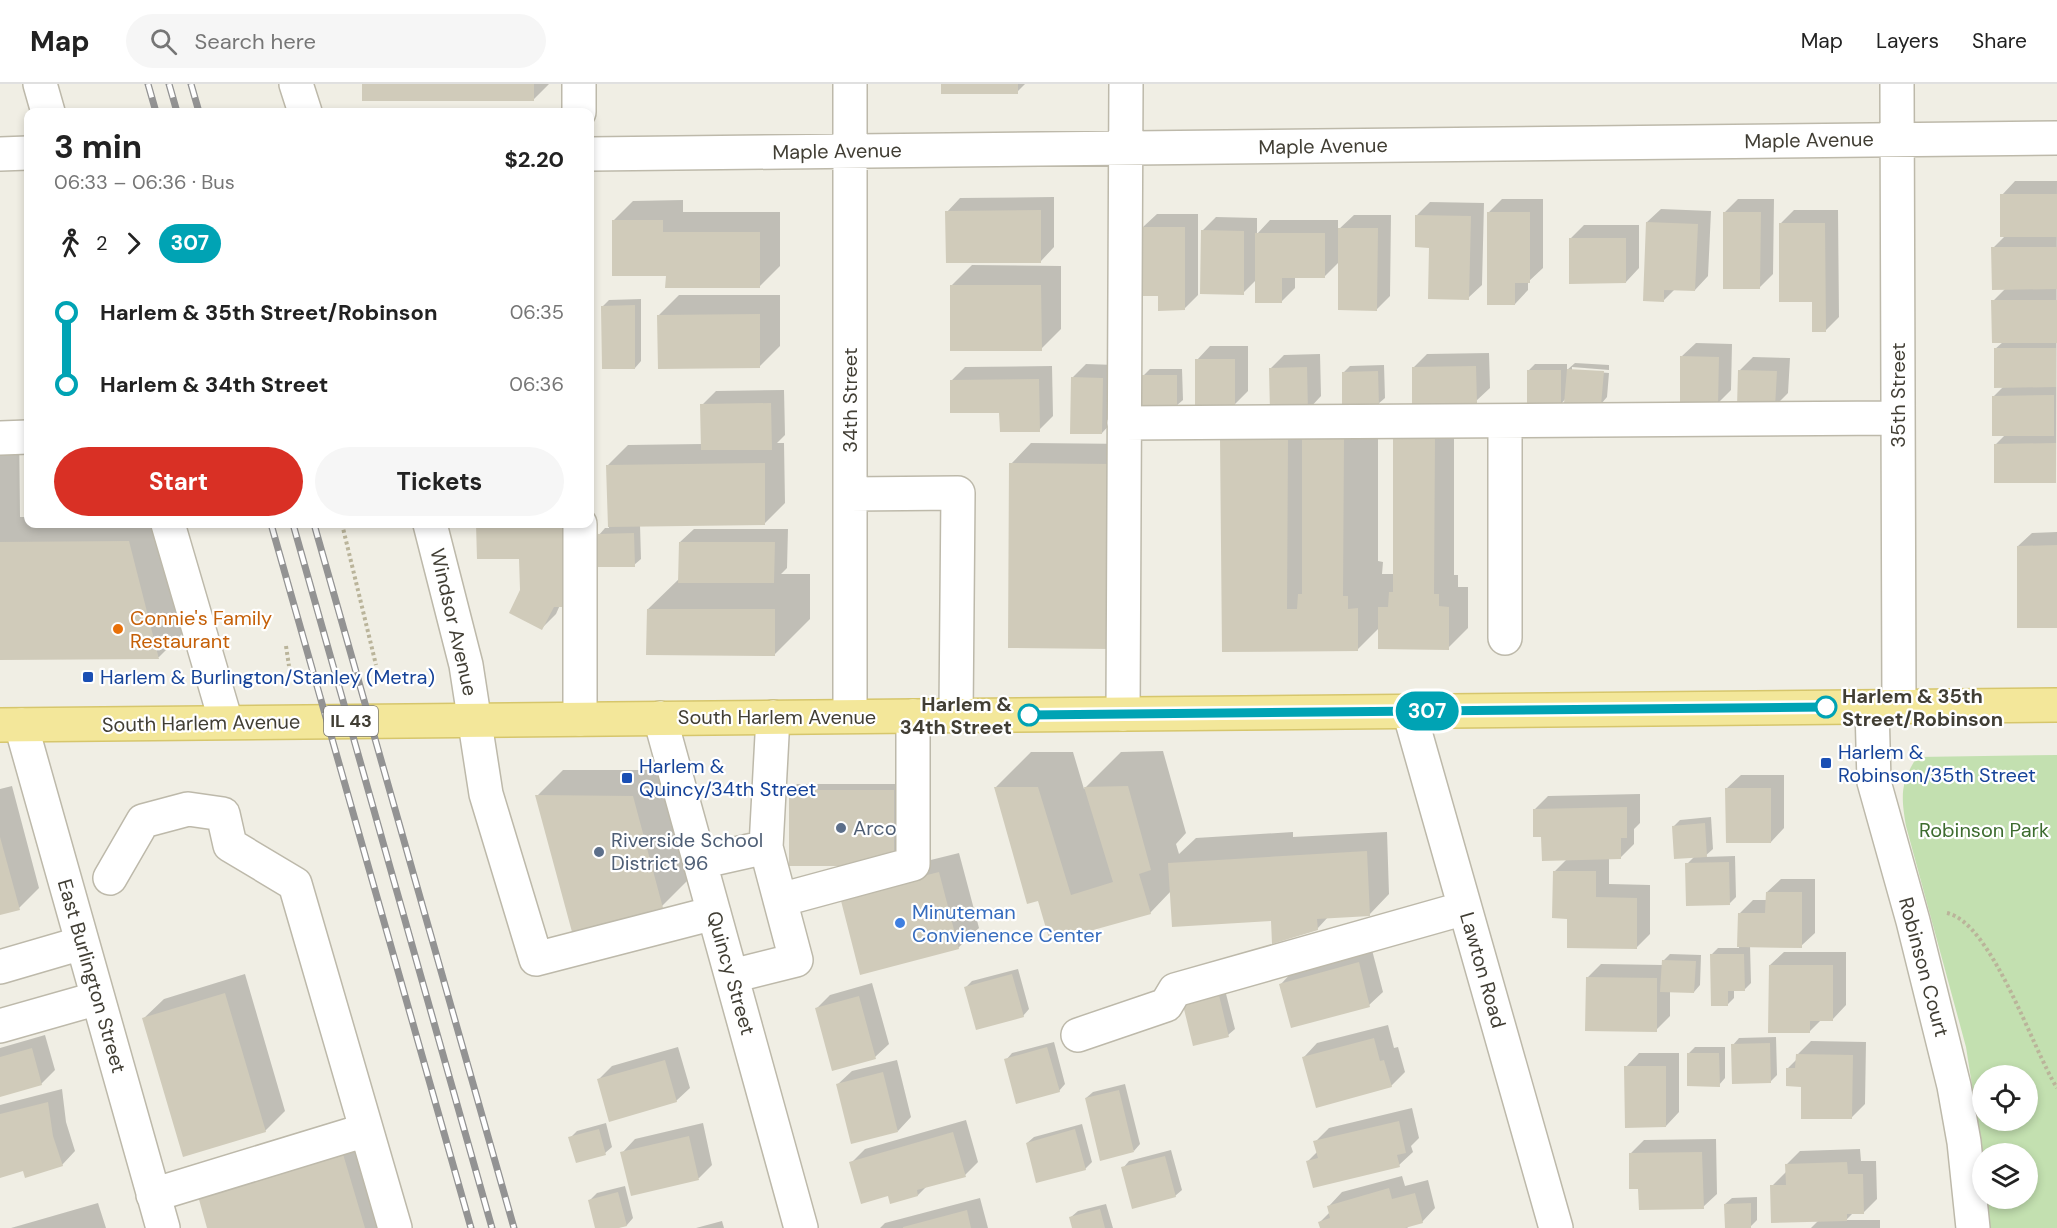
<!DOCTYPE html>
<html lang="en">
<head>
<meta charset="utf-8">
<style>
	body { margin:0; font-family:"DM Sans",sans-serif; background:#f6f6f6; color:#222; height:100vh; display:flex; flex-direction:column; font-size:22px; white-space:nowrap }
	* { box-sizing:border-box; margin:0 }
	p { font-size:20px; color:#767676 }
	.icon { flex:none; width:33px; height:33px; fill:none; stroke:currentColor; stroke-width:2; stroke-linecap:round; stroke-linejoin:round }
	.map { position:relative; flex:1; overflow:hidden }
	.details { position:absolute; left:24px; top:24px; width:570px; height:420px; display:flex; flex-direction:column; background:#fff; border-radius:12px; box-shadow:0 3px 9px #0003 }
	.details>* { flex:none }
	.badge { padding:0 12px; border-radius:20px; font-size:21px; line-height:39px }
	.buttons { position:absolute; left:1972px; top:981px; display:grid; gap:12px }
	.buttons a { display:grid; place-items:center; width:66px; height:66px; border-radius:50%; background:#fff; box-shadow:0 3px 9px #0003; font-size:30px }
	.map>.badge { position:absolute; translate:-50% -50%; box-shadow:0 0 0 3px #fff }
	.legs { display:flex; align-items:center; gap:9px; height:66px; padding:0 30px; font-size:20px }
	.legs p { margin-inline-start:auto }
	.head { display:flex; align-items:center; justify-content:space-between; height:102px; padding:0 30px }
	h1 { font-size:33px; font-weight:700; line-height:45px }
	.cta { display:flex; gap:12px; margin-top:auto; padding:12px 30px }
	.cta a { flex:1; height:69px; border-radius:36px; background:#d93025; color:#fff; font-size:24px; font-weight:700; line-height:69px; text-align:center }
	.cta a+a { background:#f6f6f6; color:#222 }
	ul { padding:0 30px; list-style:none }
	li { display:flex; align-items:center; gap:21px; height:72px; font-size:22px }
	li i { display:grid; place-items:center; width:9px; height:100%; margin:0 8px; background:currentColor }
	li i::after { content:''; width:15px; height:15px; margin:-8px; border:4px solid; border-radius:50%; background:#fff }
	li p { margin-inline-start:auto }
	li:first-child i { background:linear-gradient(#0000 50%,currentColor 0) }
	li:last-child i { background:linear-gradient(currentColor 50%,#0000 0) }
	header { display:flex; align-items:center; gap:36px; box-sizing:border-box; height:84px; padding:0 30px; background:#fff; border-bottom:2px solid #e0e0e0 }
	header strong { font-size:28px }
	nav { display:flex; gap:33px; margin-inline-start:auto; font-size:21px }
	.search { width:420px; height:54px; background:#f6f6f6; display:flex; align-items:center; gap:15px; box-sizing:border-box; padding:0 21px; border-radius:33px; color:#767676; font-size:22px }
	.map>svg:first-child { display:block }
</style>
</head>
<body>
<header>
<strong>Map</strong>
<div class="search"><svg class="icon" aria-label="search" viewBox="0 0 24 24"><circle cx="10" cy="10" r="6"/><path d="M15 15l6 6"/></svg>Search here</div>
<nav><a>Map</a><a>Layers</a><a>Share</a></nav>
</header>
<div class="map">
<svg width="2057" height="1144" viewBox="0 0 2057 1144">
	<rect width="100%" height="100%" fill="#f0eee4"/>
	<path fill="#c3e0b0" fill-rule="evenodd" d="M2057 671V1144H1989L1988 1115 2028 1114V1070H1983V1072L1966 963 1906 742C1901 712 1900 699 1917 673ZM1983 992H2028V1036H1983Z"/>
	<path fill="#0003" d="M363 0H549L534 15Z
		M943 0H1025L1017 8Z
		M2015 97H2057L2056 397 1996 360 2005 351 1993 313 2003 303 1995 265 2003 258 1993 217 2006 204 1993 164 2005 152 2002 111Z
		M1054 113V163L1041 177 947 128 960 114Z
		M1502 115H1543V184L1528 198V206L1515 220 1488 129Z
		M1738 115H1774L1773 190 1760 203 1724 129Z
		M683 116V128H780V182L760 202 667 190 613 137 633 117Z
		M1430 118 1484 119 1482 201 1468 214 1431 162 1417 131Z
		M1661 125 1711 127 1708 192 1695 206 1675 205 1664 216 1647 138Z
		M1794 126H1838L1839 233 1825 247 1780 140Z
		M1157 130H1198V211L1184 225 1143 143Z
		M1354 131H1391L1390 212 1377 225 1340 177 1324 193 1295 192V204L1281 218 1256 196 1243 209 1202 147 1216 133 1257 134V150L1270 136H1338V146Z
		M1584 141H1639V184L1626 198 1570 155Z
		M972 181 1061 182V245L1041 265 952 201Z
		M679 211H780V262L760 282 659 231Z
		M641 215V277L635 284 603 222 609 216Z
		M1696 259 1732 260 1731 306 1718 319 1682 272Z
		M1210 262H1248V307L1235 320 1197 276Z
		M1489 269 1490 304 1476 317 1413 284 1427 270Z
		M1320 270 1321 312 1308 326 1270 285 1284 271Z
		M1753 273 1790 274 1788 309 1775 322 1739 287Z
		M1575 279 1609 281V286L1572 283V286L1609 289 1607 313 1601 320 1566 314 1561 320 1528 287 1535 280H1567V286Z
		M1086 280 1116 281 1115 335 1102 349 1072 294Z
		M1384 281 1385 314 1378 320V477L1383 478 1382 490H1394L1415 334H1454V491H1458V503H1468V544L1448 564 1379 544 1357 566H1287L1221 355 1308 352 1339 320 1344 321 1343 289 1350 282Z
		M1052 282 1053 332 1039 346 1001 327 951 297 965 283Z
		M1150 285H1182L1183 316 1176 322 1143 292Z
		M784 306 785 351 777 359H784L785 419 765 439 640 441 641 475 634 481 599 451 605 444H609L608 381 628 361 702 360V321L716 307Z
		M0 339H19L20 433H28V440H157L185 547 159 573 0 575Z
		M1031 359 1132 360 1130 543 1011 380Z
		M478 440H584L560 521 556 530 542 544 522 506 520 474H478Z
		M694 445H788L787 484 781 490H810V535L775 570 648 525 680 494V458Z
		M2057 448V542L2018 462 2032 449Z
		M1163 667 1186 749 1176 760 1179 770 1196 754 1293 748V753L1387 748 1389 810 1369 831 1329 832 1317 845 1272 836 1171 807 1150 829 1039 815 996 703 1031 668H1073L1084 705 1121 668Z
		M563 686H659L688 796 662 822 537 712Z
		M1741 691H1784V744L1771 758 1727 704Z
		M797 700H899L900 774 791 707Z
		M12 702 39 804 19 824 0 829V705Z
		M1640 710V739L1634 745V760L1620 774H1609V800L1650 801V850L1636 864 1569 833 1554 788 1567 775 1543 751 1534 726 1548 712Z
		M1711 733 1713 765 1704 773 1735 772 1736 813 1730 819 1687 780 1695 772 1673 743 1680 736Z
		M959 769 979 844 958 864 862 793Z
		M1781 795H1815V849L1801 862 1750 861 1751 899 1744 906H1734V914L1728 920 1711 871 1718 864H1739L1740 829 1753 816H1767V808Z
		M1372 866 1383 908 1369 921 1281 900 1294 886Z
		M1784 868H1846V921L1833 935H1822L1810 947 1770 881Z
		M1670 870 1701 871 1700 901 1694 908 1670 907V932L1656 946 1587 894 1601 880 1663 881V877Z
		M1018 885 1029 925 1023 932 965 904 972 897Z
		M245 890 285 1027 265 1047 143 935 164 915Z
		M872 899 889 960 875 973 817 924 830 911Z
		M1224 902 1235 945 1228 951 1183 917Z
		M1388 941 1394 964 1398 963 1405 988 1391 1002 1304 973 1317 959Z
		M45 951 55 986 41 1000 0 1011V964Z
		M1776 953 1777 991 1770 998 1733 961 1739 954Z
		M1811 957 1866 958 1865 1020 1851 1034 1803 1001 1788 984 1797 975V971Z
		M1054 958 1065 1000 1059 1007 1006 976 1012 969Z
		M678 963 690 1004 676 1017 598 996 612 982Z
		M1695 963H1725V994L1719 1001 1688 970Z
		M1639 969H1679V1028L1666 1042 1626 983Z
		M897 976 911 1033 898 1047 838 1000 852 987Z
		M1125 1000 1140 1060 1134 1067 1086 1014 1093 1008Z
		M62 1005 66 1038 75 1067 62 1081 24 1085 0 1093V1021Z
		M1412 1024 1419 1054 1411 1062 1413 1068 1399 1081 1308 1077 1317 1068 1315 1058 1329 1044Z
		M966 1036 978 1078 965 1091 927 1102 918 1111 889 1110 851 1079 865 1065Z
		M606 1039 612 1063 605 1069 570 1054 577 1047Z
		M703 1039 712 1081 699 1094 632 1110 622 1069 635 1055Z
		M1082 1040 1092 1078 1085 1085 1027 1059 1034 1053Z
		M369 1045 398 1144H209Z
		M1716 1055 1717 1110 1703 1123 1640 1103 1630 1070 1644 1056Z
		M1860 1065 1861 1077H1876L1877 1115 1863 1129H1853L1846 1136H1880V1144H1811L1819 1136 1772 1102 1786 1088 1787 1080 1800 1067Z
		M1171 1066 1182 1106 1175 1112 1123 1084 1129 1077Z
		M1402 1092 1405 1102 1428 1096 1435 1124 1422 1138 1410 1141 1407 1144H1321L1320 1138 1330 1128 1329 1122 1342 1108Z
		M625 1102 633 1134 627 1141 613 1144H597L590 1116 597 1109Z
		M1757 1113V1136L1750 1143 1725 1120 1732 1114Z
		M980 1114 988 1144H880L885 1139Z
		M98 1119 106 1144H11Z
		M1106 1120 1113 1144H1074L1071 1133 1078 1127Z
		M722 1137 724 1144H696Z"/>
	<path fill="#d0cbba" d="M362 0H534V17H362Z
		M941 0H1018V10H941Z
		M2000 110H2057V153H2000Z
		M1041 126V179H946L945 127Z
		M1487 128H1530V199H1515V221H1487Z
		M1723 128H1761L1760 205H1723Z
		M1415 131 1471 132 1469 216 1428 215 1429 164 1415 163Z
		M612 136H663V148H760V204H665L666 192H612Z
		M1646 138 1698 140 1695 207 1664 206V218L1643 217Z
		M1779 139H1825L1826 248H1812V218H1779Z
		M1141 143H1185V226L1158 227V212H1141Z
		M1338 144H1378L1377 227 1338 226Z
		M1201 146 1244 147V211L1200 210Z
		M1255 149H1325V194H1282V219H1255Z
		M1569 154H1626V199L1569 200Z
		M1991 163H2057V205L1992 206Z
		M950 201H1041L1042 267H950Z
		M1991 216H2057V259H1992Z
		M635 221V285H602L601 222Z
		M760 230V284L658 285 657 231Z
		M1994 264H2056V303L1994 304Z
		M1680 272 1719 273 1718 321 1680 320Z
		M1195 275H1235V322H1195Z
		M1476 282 1477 319 1412 320V283Z
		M1307 283 1308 328H1270L1269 284Z
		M1567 285 1604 287 1601 322 1564 319Z
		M1527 286H1561V321L1527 322Z
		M1738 286 1777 287 1775 324 1737 323Z
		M1378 287 1379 322 1342 323V288Z
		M1142 291H1177V324H1142Z
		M1071 293 1103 294 1102 350H1070Z
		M1039 295 1040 348H1000L999 329H950V296Z
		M2054 311V352H1992V312Z
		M771 319 772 366H701L700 320Z
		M1393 353H1435L1434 510H1439V522L1449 523V566L1378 565V523H1388L1389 508H1393Z
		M1220 354H1288L1287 525H1297L1298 510H1302V355H1344L1343 512H1348V525L1358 524V567L1222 568Z
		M2056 359V399H1994V360Z
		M765 379V441L608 443 606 381Z
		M1009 379 1112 380 1111 565 1008 564Z
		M476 440H570L573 523H554L542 546 509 529 520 506 519 475H477Z
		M634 449 635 483H598L597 450Z
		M129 457 159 575 0 576V458Z
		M679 458H775L774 499H678Z
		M2057 461V544H2017V462Z
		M647 525H775V572L646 571Z
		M1128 702 1151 786 1139 790 1151 830 1050 858 1038 817 1027 820 994 703H1038L1071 811 1113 798 1084 703Z
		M1725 704H1771V759H1726Z
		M789 706H894V782H789Z
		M535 711 633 712 663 824 572 848Z
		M1627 723V754H1621V775L1542 777 1541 753H1533V725Z
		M1705 739 1707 773 1674 775 1672 742Z
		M0 753 20 826 0 831Z
		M1367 767 1370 832 1317 835 1318 846 1272 860 1271 837 1172 843 1168 779Z
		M1729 778 1730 821 1686 822 1685 779Z
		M1553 787H1596V813L1637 814V865L1567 864V835L1552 834Z
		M939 788 959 865 860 891 840 813Z
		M1766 808H1802V864L1737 863 1738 829H1765Z
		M1710 870H1744L1745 907H1728V922H1711Z
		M1662 876 1696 877 1694 909 1660 908Z
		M1359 878 1370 923 1291 944 1279 900Z
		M1769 881H1833V937H1810V949H1768Z
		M1012 890 1024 933 976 946 964 903Z
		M1586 893 1657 894V948L1585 947Z
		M1218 907 1229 953 1193 962 1182 917Z
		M225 909 266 1048 183 1073 142 934Z
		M859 912 876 975 832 987 815 924Z
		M1374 954 1380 977 1384 976 1392 1003 1316 1024 1302 973Z
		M1770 959 1771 999 1732 1000 1731 960Z
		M1047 963 1060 1008 1016 1020 1004 975Z
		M32 964 42 1001 0 1013V973Z
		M1687 969H1719L1720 1003 1687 1002Z
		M1796 970 1853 971 1852 1035H1801V1003L1786 1002V984H1795Z
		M665 976 677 1018 609 1038 597 995Z
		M1624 982H1666V1043L1625 1044Z
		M883 988 898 1048 851 1060 836 1000Z
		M1119 1006 1134 1068 1100 1077 1085 1014Z
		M48 1018 53 1052 63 1082 25 1094 23 1087 0 1094V1030Z
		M1399 1037 1406 1069 1397 1071 1400 1083 1313 1104 1306 1077 1318 1074 1313 1057Z
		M599 1045 606 1071 576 1079 568 1053Z
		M1075 1045 1086 1086 1036 1099 1026 1059Z
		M953 1048 966 1093 917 1106 918 1112 890 1120 888 1112 861 1120 849 1078Z
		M689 1052 699 1096 631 1112 620 1068Z
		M1702 1068 1704 1125 1639 1126 1638 1105H1629V1069Z
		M343 1070 365 1144H207L198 1112Z
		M1165 1072 1176 1113 1132 1125 1121 1083Z
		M1847 1078 1848 1090H1863L1864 1130H1847V1137L1771 1139 1770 1101H1786L1785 1080Z
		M1389 1104 1392 1115 1415 1109 1423 1139 1405 1144H1320L1318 1138 1330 1134 1327 1122Z
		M618 1108 627 1142 619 1144H595L588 1116Z
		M1751 1119V1144H1725L1724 1120Z
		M1100 1125 1105 1144H1072L1069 1133Z
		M967 1126 971 1144H903V1143Z"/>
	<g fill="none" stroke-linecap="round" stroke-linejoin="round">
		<defs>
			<path id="minor" d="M40 0 48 28
				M296 0 305 28
				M579 0V28
				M850 0V632
				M1897 0 1899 623
				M0 70 28 69
				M590 70 2057 54
				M1505 337V554
				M1124 339 1898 334
				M0 354 28 353
				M850 410 958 409 956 631
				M168 440 226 638
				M430 440 466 581 486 710 536 875 714 829
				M580 440V635
				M1872 623 1874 698 1913 837 1954 1002 1964 1058 1973 1144
				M1409 627 1556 1144
				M1123 630 1126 0
				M660 634 801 1144
				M21 641 163 1144
				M700 778 766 763
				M110 794 143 737 188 725 223 730 230 761 295 800 395 1144
				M780 816 913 780V632
				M0 883 82 859
				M732 892 796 876 766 763 773 633
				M0 942 98 914
				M1078 951 1166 921 1175 906 1465 824
				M153 1111 366 1046"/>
			<path id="major" d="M0 641 2057 621"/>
		</defs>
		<use href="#minor" stroke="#bdb9aa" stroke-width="36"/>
		<use href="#major" stroke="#d6c66c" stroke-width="36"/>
		<path stroke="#bab49a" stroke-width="4" stroke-dasharray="3 3" stroke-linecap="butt" d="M342 440 376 581
			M286 562 289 582
			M1947 829C1992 839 2032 964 2057 1004"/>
		<use href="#minor" stroke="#fff" stroke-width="33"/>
		<use href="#major" stroke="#f3e79a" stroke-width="33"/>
		<defs>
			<path id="rail" d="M148 0 156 28
				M169 0 177 28
				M191 0 199 28
				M271 440 471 1144
				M293 440 492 1144
				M314 440 514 1144"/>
		</defs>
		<use href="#rail" stroke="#939393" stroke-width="7"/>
		<use href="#rail" stroke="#fff" stroke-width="4.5" stroke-dasharray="14" stroke-linecap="butt"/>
	</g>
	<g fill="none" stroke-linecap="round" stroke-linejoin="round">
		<defs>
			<path id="line-1" d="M1029 631 1826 623"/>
		</defs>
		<use href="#line-1" stroke="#fff" stroke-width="14"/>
		<use href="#line-1" stroke="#00a3b4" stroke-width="9"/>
	</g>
	<circle fill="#e8710a" stroke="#fff" stroke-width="2" cx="118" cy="545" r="6"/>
	<g fill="#1a4fb4" stroke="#fff" stroke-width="2">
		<rect x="82" y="587" width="12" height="12" rx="3"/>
		<rect x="1820" y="673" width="12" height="12" rx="3"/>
		<rect x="621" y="688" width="12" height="12" rx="3"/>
	</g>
	<g fill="#fff" stroke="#00a3b4" stroke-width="3">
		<circle cx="1826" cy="623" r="10"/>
		<circle cx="1029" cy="631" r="10"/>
	</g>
	<g fill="#5c6f8a" stroke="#fff" stroke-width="2">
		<circle cx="841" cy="744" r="6"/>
		<circle cx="599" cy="768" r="6"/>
	</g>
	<circle fill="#3f7fe0" stroke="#fff" stroke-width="2" cx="900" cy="839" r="6"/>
	<g text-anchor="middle" stroke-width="4.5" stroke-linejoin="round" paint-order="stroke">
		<rect fill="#fff" stroke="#7a7871" stroke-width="1.5" x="324" y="622" width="54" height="30" rx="4.5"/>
		<g font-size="18" font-weight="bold" fill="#413e34">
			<text x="351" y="643">IL 43</text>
		</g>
		<g font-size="20" fill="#413e34" stroke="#fff">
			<text transform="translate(1809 56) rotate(-1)" y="7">Maple Avenue</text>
			<text transform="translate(1323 62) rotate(-1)" y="7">Maple Avenue</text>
			<text transform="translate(837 67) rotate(-1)" y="7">Maple Avenue</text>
			<text transform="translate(1898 311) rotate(-90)" y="7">35th Street</text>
			<text transform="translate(850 316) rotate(-90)" y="7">34th Street</text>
			<text transform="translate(454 538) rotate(77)" y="7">Windsor Avenue</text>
			<text x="777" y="640">South Harlem Avenue</text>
			<text transform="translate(201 639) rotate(-1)" y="7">South Harlem Avenue</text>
			<text transform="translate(1924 883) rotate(75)" y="7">Robinson Court</text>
			<text transform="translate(1483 886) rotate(74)" y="7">Lawton Road</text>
			<text transform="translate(731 889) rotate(74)" y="7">Quincy Street</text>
			<text transform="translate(92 892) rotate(74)" y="7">East Burlington Street</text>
		</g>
		<g font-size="20" fill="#c56008" stroke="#fff" text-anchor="start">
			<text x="130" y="541">Connie's Family<tspan x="130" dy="23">Restaurant</tspan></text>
		</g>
		<g font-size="20" fill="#164399" stroke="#fff" text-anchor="start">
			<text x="100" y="600">Harlem &amp; Burlington/Stanley (Metra)</text>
			<text x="1838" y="675">Harlem &amp;<tspan x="1838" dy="23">Robinson/35th Street</tspan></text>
			<text x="639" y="689">Harlem &amp;<tspan x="639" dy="23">Quincy/34th Street</tspan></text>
		</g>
		<g font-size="20" font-weight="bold" fill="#413e34" stroke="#fff" text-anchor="start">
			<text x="1842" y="619">Harlem &amp; 35th<tspan x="1842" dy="23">Street/Robinson</tspan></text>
			<text x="1012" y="627" text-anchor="end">Harlem &amp;<tspan x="1012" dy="23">34th Street</tspan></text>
		</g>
		<g font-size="20" fill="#4e5e75" stroke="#fff" text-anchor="start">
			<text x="853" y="751">Arco</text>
			<text x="611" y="763">Riverside School<tspan x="611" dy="23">District 96</tspan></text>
		</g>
		<g font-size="20" fill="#3d6c2f" stroke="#fff">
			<text x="1984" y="753">Robinson Park</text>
		</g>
		<g font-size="20" fill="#366cbe" stroke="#fff" text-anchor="start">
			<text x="912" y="835">Minuteman<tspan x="912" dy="23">Convienence Center</tspan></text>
		</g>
	</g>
</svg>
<div class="buttons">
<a><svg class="icon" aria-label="locate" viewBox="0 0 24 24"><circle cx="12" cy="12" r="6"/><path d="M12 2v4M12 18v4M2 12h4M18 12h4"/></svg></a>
<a><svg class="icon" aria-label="layers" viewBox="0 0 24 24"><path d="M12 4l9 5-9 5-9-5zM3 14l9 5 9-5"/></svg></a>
</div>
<b class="badge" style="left:1427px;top:627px;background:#00a3b4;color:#fff">307</b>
<section class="details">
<div class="head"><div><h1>3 min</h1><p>06:33 – 06:36 · Bus</p></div><b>$2.20</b></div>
<div class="legs"><svg class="icon" aria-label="walk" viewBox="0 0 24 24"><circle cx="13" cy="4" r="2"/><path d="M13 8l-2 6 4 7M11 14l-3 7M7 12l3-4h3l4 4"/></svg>2<svg class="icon" aria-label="forward" viewBox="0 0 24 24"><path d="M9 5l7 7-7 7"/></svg><b class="badge" style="background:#00a3b4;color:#fff">307</b></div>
<ul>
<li><i style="color:#00a3b4"></i><b>Harlem &amp; 35th Street/Robinson</b><p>06:35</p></li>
<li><i style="color:#00a3b4"></i><b>Harlem &amp; 34th Street</b><p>06:36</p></li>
</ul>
<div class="cta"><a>Start</a><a>Tickets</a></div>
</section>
</div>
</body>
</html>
